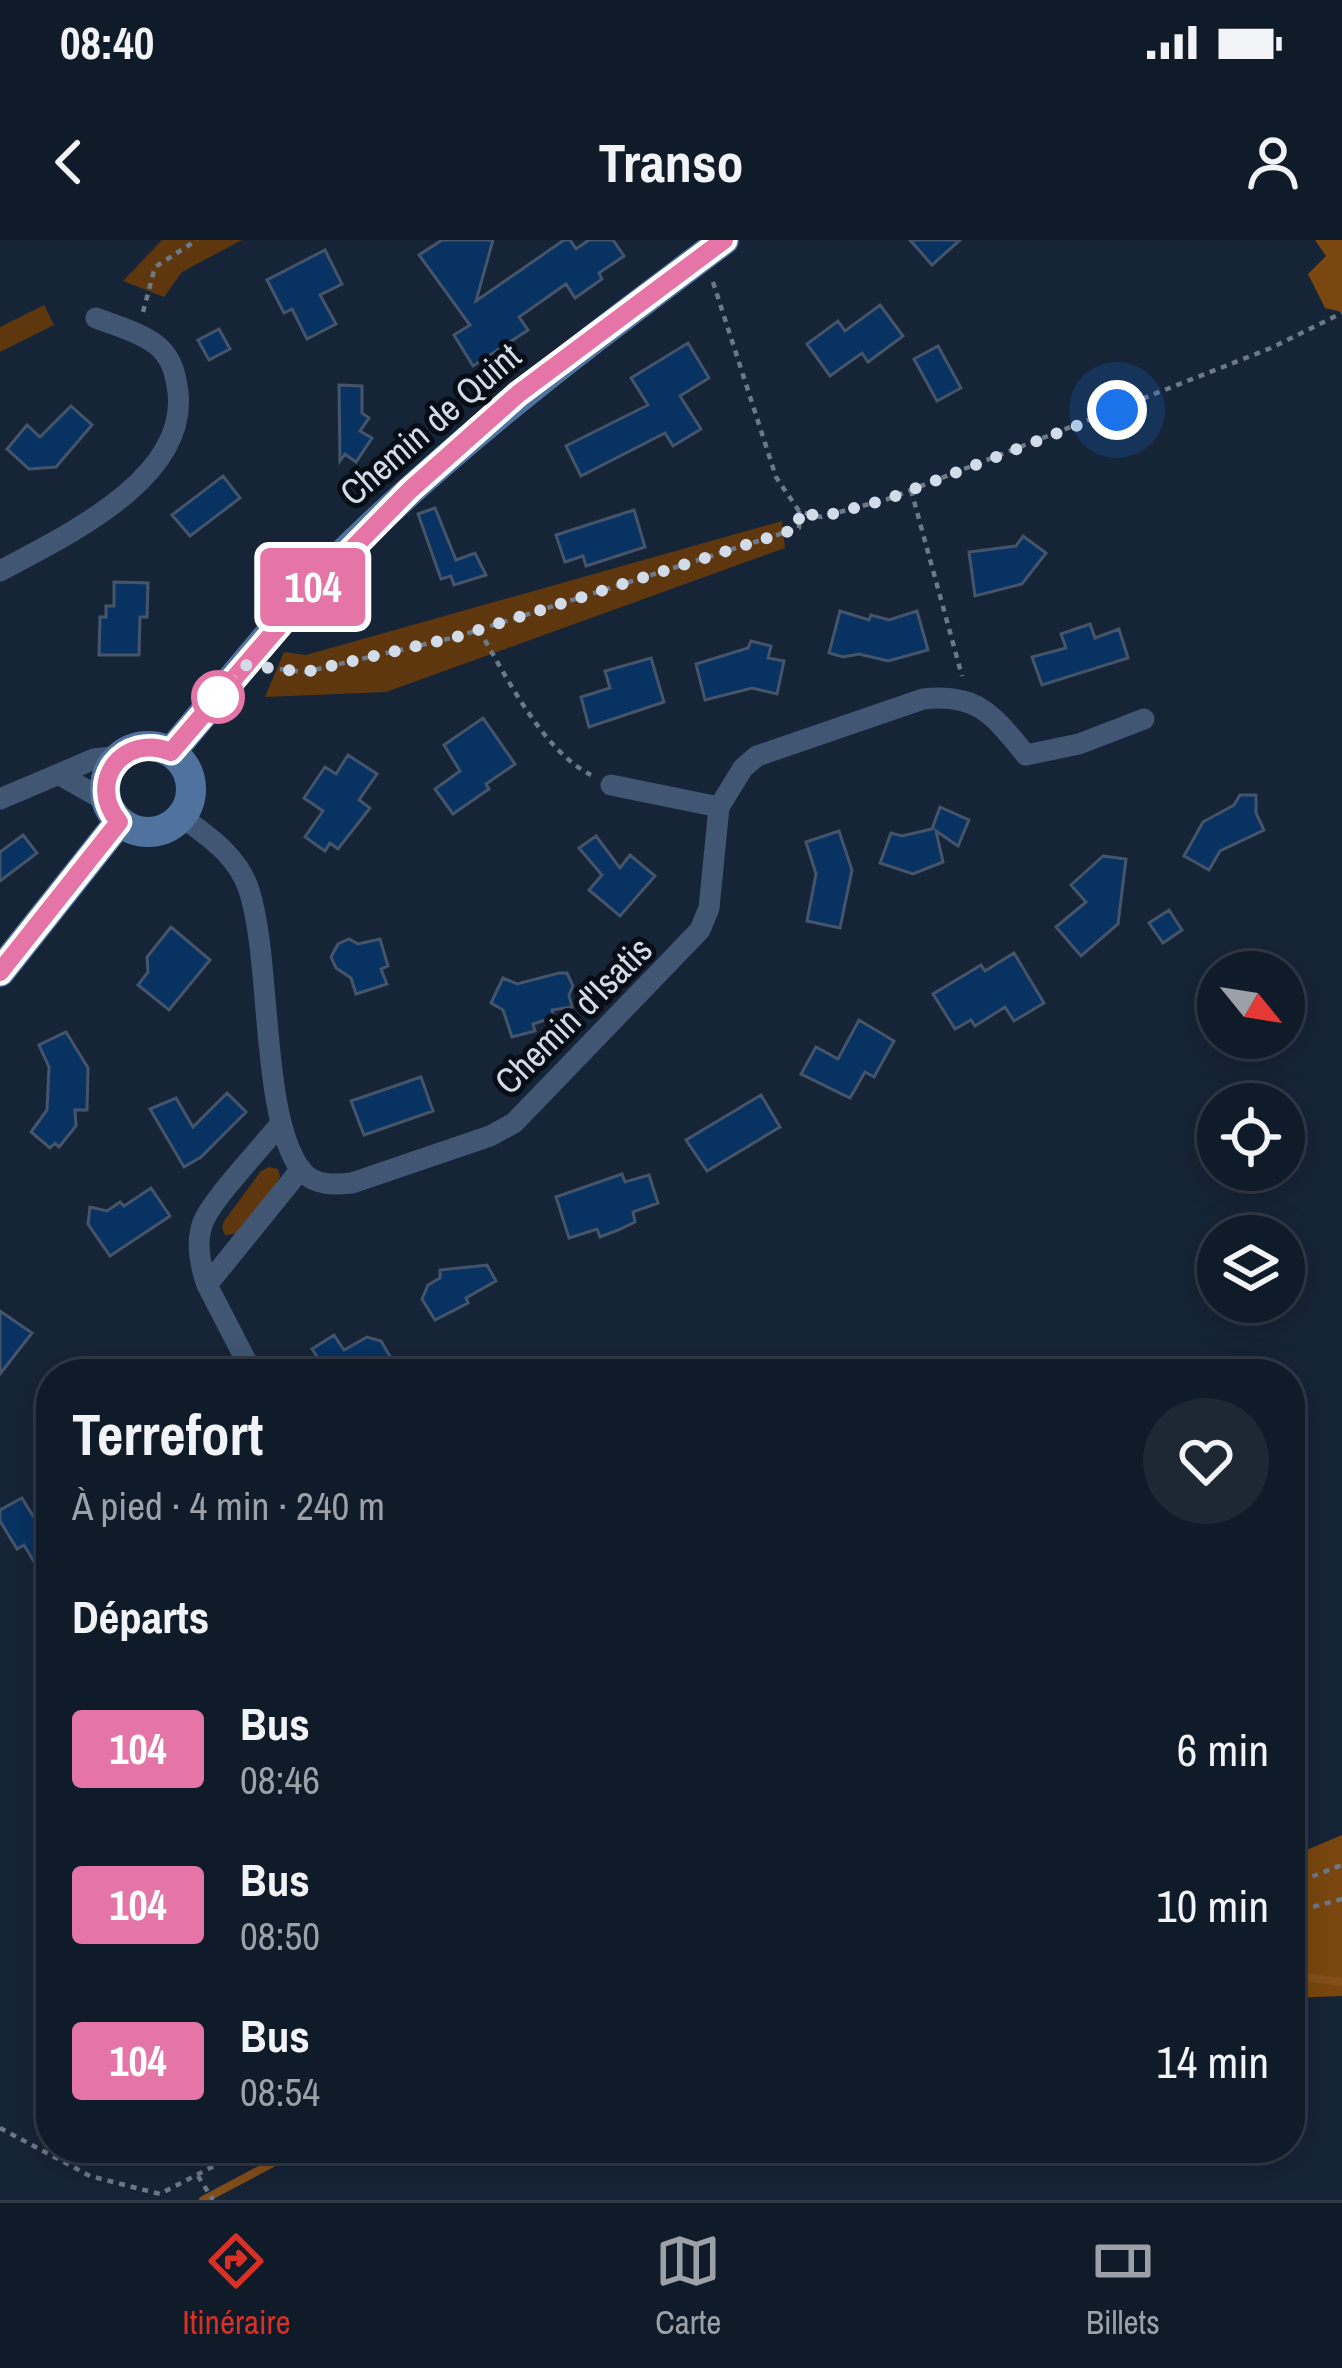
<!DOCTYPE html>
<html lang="fr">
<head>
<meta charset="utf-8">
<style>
	body { margin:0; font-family:"Archivo Narrow",sans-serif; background:#1e2835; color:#f1f3f6; height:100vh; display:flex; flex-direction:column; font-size:45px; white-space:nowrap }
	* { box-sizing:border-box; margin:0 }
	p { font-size:39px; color:#9ca1a8 }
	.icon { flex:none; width:66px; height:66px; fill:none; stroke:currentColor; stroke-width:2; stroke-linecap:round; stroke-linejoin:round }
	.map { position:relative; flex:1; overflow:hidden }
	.drawer { position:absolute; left:36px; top:1119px; width:1269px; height:804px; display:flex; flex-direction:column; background:#101b29; border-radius:48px; box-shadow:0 6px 30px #0003,0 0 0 3px #303946 }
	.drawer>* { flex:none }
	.badge { padding:0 24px; border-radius:9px; font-size:42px; line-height:78px }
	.needle { width:78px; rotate:120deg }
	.fabs { position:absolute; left:1197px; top:711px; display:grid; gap:24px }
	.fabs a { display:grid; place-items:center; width:108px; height:108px; border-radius:50%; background:#101b29; box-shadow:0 6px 30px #0003,0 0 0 3px #303946; font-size:60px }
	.you { position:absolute; width:60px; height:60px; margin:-30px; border:9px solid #fff; border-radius:50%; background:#1a73e8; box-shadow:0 0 0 18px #1a73e833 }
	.map>.badge { position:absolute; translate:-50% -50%; box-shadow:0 0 0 6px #fff }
	h2 { padding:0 36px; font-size:45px; line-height:108px }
	.round { display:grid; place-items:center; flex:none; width:126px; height:126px; border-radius:63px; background:#1e2835 }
	.headline { display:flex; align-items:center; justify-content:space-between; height:204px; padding:0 36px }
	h1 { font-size:57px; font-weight:700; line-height:90px }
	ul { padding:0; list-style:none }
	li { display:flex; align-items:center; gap:36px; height:156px; padding:0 36px }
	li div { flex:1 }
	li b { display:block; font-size:45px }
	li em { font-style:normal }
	li .badge { min-width:132px; font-weight:700; text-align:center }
	.status { display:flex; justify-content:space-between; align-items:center; height:84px; padding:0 60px; background:#101b29; direction:ltr }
	.status svg { height:33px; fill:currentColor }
	header { display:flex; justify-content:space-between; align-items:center; height:156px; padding:0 36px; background:#101b29; font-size:54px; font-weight:700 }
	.menu { display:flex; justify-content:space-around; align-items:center; height:168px; border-top:3px solid #303946; background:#101b29; font-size:33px; color:#9ca1a8 }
	.menu a { display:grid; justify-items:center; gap:6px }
	.menu .selected { color:#d93025 }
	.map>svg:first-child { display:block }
</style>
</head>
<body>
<div class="status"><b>08:40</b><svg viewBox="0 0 49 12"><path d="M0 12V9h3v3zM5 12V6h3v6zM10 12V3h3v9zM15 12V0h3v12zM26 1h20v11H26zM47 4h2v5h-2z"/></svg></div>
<header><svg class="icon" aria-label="back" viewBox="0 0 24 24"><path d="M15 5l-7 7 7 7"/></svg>Transo<svg class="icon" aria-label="person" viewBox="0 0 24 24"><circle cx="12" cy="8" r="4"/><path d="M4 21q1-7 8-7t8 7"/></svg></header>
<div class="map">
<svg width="1342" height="1960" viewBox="0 0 1342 1960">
	<rect width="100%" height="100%" fill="#162437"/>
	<path fill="#5e370e" d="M162 0H242L182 32 164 57 123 41Z
		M44 65 54 85 0 112V87Z
		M782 281 785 308 386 452 265 457 284 412 306 415Z
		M269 927 278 929 280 936 277 944 240 993 225 995 222 988 224 981 261 931Z"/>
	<path fill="#79470f" d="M1315 0H1342V72L1325 68 1308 34 1326 16Z
		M1342 1595V1756L1290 1758V1617Z"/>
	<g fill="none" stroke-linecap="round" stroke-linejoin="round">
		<path stroke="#834f1b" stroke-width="8" d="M1290 1735 1342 1742
			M203 1960 301 1908"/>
	</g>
	<path fill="#083262" stroke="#455469" stroke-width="3" d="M442 0H493L476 61 564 0H570L576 9 589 0H613L624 16 599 33 602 39 575 58 566 44 519 77 528 90 473 126 454 95 470 85 419 15Z
		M910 0H960L932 25Z
		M325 10 342 44 320 55 336 84 307 99 292 69 284 73 267 40Z
		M880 65 903 96 868 122 862 113 830 136 807 104 838 81 845 91Z
		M219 89 230 109 209 120 198 100Z
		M688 103 709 138 680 156 701 189 673 206 665 193 581 236 566 206 648 165 631 138Z
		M938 106 961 148 937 161 914 119Z
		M339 145 362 146V173L369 178 360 191 372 198 356 222 345 214 340 221Z
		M71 166 92 185 56 227 29 229 7 209 27 185 40 197Z
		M223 236 240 258 190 296 172 275Z
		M435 268 456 320 475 313 486 335 454 345 451 336 441 339 418 274Z
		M634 270 645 307 586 326 583 316 565 322 556 295Z
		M1023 296 1046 313 1022 344 975 356 969 312 1016 306Z
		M114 342 148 343 147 377H140L139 415H99L100 377H106V366H114Z
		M840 371 869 380 871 375 889 380 917 371 928 410 888 421 859 414 843 417 829 413Z
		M1090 384 1095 398 1119 389 1128 418 1042 445 1032 417 1066 408 1061 394Z
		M751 401 771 406 768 418 784 421 777 454 752 448 705 460 696 424 748 408Z
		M651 418 664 462 589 487 581 457 610 448 605 431Z
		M483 478 515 524 486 544 489 549 453 574 435 549 460 531 444 505Z
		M348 515 377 534 359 560 370 568 338 609 330 603 325 611 305 597 323 571 304 558 325 527 336 534Z
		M1240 555H1256V573L1264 590 1220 611 1209 630 1184 616 1203 582 1234 565Z
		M940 567 969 580 958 606 936 591 943 622 913 634 880 623 891 593 902 596 932 589Z
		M839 591 852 630 840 688 807 681 816 634 806 602Z
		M23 595 37 613 0 641V612Z
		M596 596 620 628 630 615 655 636 620 676 589 650 602 635 579 608Z
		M1103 616 1126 619 1118 684 1081 716 1056 687 1086 662 1071 645Z
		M1169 670 1182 690 1163 703 1149 683Z
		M171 687 210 720 169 770 138 745 148 732 147 717Z
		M349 699 358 704 380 699 388 726 381 729 387 744 356 754 351 738 336 728 331 717 338 704Z
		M1014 713 1044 763 1014 781 1005 767 975 786 971 780 955 789 933 754 981 725 985 731Z
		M559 733H567L573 746 569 755 572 767 552 770 554 777 533 784 535 791 512 797 503 770 491 763 503 738 517 744Z
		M859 780 894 801 874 837 865 832 850 858 801 834 816 807 838 819Z
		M66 792 88 828 87 870H75L76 886 59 907 55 903 50 908 31 892 47 870 49 827 39 805Z
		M421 837 433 871 364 895 351 861Z
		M227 853 246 872 201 917 184 927 150 869 176 858 193 887Z
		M761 855 780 887 707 931 686 900Z
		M622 934 625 942 649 935 658 963 633 972 635 982 618 990 600 997 597 989 569 998 556 957Z
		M151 948 170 976 110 1016 88 984 90 967 107 971 120 962 124 966Z
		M487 1025 496 1041 466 1058 468 1063 435 1080 422 1059 428 1045 440 1038V1030Z
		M0 1071 32 1093 0 1134Z
		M334 1095 344 1110 367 1097 381 1101 391 1118 361 1134H293L318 1118 312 1109Z
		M22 1258 33 1276 51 1282V1350L24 1305 17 1309 0 1281V1270Z"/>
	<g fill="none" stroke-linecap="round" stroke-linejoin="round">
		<path stroke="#6d7989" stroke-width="4.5" stroke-dasharray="6 6" stroke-linecap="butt" d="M713 42 776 237 799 271 821 277 888 259 1271 108 1342 73
			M143 72 155 27 197 0
			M911 250 962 436
			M479 390C506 436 543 511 591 535
			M280 429 305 432 456 397 799 288V271
			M1290 1645 1342 1625
			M1290 1673 1342 1659
			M0 1888 90 1936 160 1954 249 1908
			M198 1936 213 1960"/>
		<path stroke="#405672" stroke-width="21" d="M0 331C64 296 188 240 178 152 176 137 173 122 162 110 147 94 116 86 96 78
			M60 535 106 561
			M611 545 719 567
			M0 559 94 519 120 516
			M182 577C209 597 238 616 249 650 272 721 260 875 301 930 314 946 335 945 352 943L490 896 514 883 700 690 709 668 719 567 743 528 757 516 923 459C978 453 993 475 1026 515L1079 504 1144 479
			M281 883C262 907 216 955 204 980 195 1000 200 1025 207 1045L301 929
			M207 1045 253 1134"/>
		<path stroke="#4f729f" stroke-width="30" d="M105 549a43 43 0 1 1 86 0a43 43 0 1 1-86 0Z
			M171 512C230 443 286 370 351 306 468 192 593 98 724 0
			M0 732 119 582"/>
	</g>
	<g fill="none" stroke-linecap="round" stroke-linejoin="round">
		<defs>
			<path id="line" d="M0 732 119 582C85 542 124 492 171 512L298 364 410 250 518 154 724 0"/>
		</defs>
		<use href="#line" stroke="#fff" stroke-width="27"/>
		<use href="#line" stroke="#e675a7" stroke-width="18"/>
		<path stroke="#d2dce8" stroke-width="12" stroke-dasharray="0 21.6" d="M218 457 245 425 305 432 456 397 799 288V271L821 277 888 259 1117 170"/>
	</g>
	<circle fill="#fff" stroke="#e675a7" stroke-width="6" cx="218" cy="457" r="24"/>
	<g text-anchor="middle" stroke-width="10" stroke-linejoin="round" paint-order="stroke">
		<g font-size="36" fill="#d2dce8" stroke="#070d15">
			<text transform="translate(430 184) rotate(-41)" y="13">Chemin de Quint</text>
			<text transform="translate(573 775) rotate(-45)" y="13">Chemin d'Isatis</text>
		</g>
	</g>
</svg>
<div class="fabs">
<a><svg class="needle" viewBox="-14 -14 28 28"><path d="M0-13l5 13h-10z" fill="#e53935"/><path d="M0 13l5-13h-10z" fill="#9ca1a8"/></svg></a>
<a><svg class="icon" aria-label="locate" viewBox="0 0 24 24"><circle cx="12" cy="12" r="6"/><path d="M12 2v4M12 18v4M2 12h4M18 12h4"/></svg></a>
<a><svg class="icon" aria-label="layers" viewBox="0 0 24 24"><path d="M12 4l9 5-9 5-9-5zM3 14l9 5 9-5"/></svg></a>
</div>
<div class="you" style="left:1117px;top:170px"></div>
<b class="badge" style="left:313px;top:347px;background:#e675a7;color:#fff">104</b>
<section class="drawer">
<div class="headline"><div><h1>Terrefort</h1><p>À pied · 4 min · 240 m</p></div><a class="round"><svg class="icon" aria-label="heart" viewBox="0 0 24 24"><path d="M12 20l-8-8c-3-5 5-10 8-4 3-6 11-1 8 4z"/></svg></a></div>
<h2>Départs</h2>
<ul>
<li><span class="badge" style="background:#e675a7;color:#fff">104</span><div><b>Bus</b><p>08:46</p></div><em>6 min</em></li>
<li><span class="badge" style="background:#e675a7;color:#fff">104</span><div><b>Bus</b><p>08:50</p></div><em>10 min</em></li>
<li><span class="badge" style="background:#e675a7;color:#fff">104</span><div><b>Bus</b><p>08:54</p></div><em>14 min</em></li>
</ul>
</section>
</div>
<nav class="menu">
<a class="selected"><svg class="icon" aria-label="directions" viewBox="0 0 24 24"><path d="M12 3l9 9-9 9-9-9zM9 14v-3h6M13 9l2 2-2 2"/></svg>Itinéraire</a>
<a><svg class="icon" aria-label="map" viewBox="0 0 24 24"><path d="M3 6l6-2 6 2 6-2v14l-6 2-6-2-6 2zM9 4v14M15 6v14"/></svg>Carte</a>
<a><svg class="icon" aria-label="tickets" viewBox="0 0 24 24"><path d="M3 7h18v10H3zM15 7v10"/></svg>Billets</a>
</nav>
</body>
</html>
